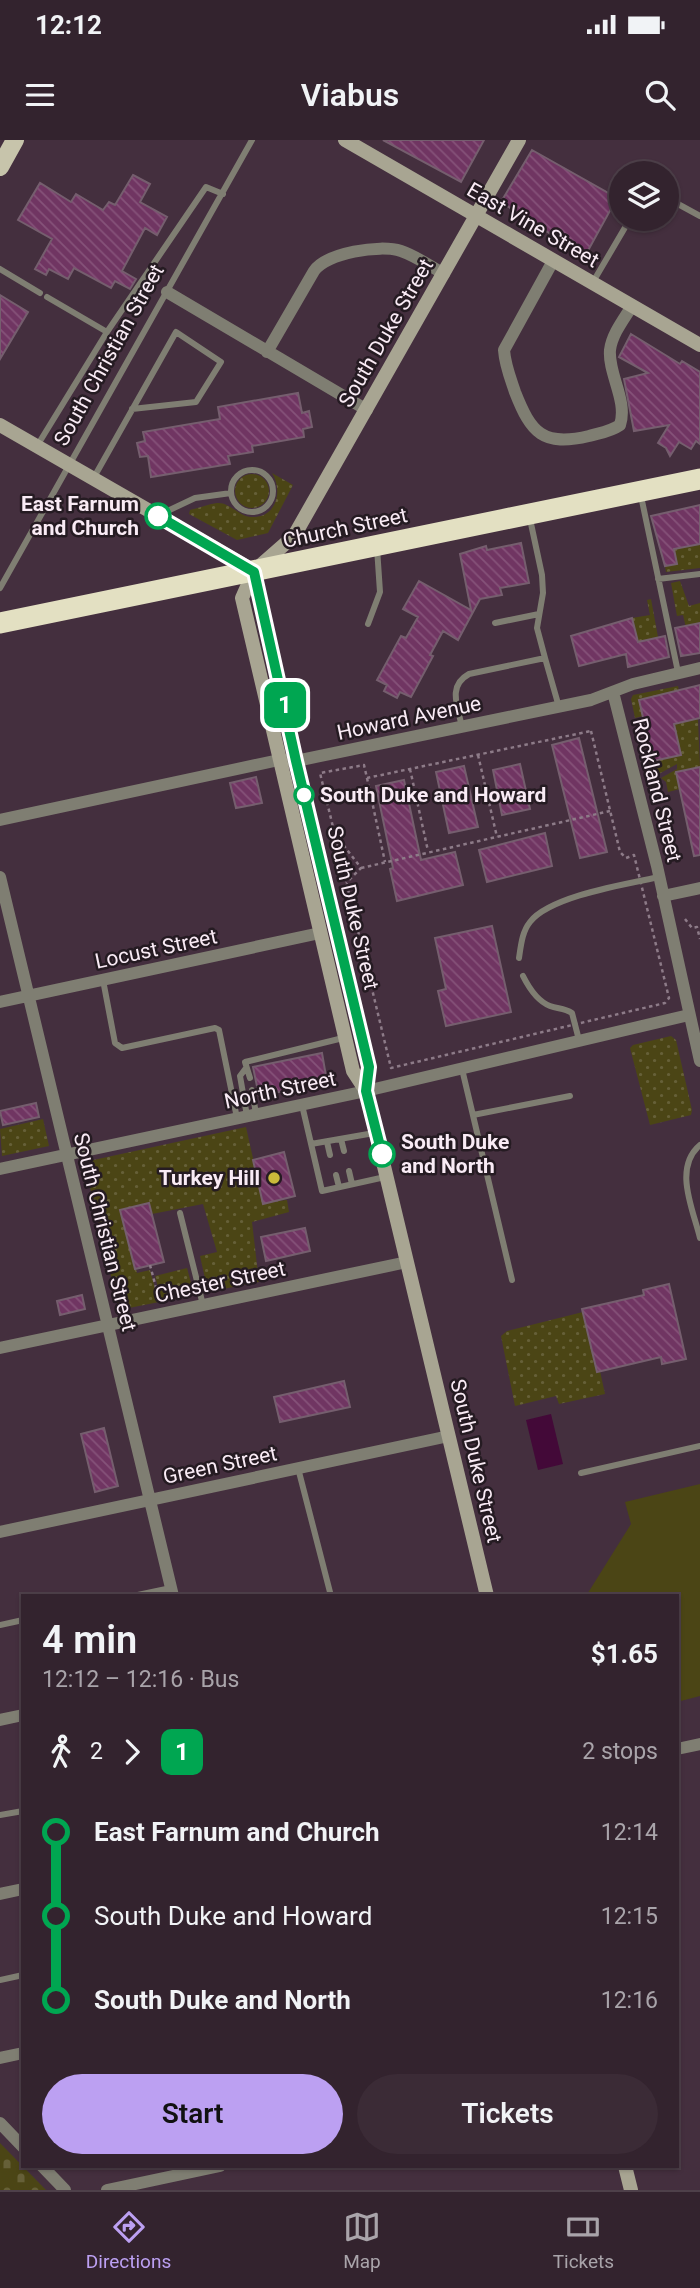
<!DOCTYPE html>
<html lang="en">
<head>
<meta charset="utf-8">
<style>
	body { margin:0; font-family:Roboto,sans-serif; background:#3b2b36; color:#f1f3f6; height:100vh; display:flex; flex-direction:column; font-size:26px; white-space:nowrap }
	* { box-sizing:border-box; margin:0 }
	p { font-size:23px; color:#a9a4aa }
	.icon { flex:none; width:38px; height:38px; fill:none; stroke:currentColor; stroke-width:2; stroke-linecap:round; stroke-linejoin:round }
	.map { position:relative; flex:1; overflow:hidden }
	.panel { position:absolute; left:21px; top:1454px; width:658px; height:574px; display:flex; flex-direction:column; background:#33232e; border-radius:0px; box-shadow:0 2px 5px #0004,0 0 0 2px #4e404a }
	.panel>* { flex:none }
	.badge { padding:0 14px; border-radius:10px; font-size:24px; line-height:46px }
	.buttons { position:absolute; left:609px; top:21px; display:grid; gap:14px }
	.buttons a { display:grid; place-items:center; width:70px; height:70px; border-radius:50%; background:#33232e; box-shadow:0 2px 5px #0004,0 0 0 2px #4e404a; font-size:35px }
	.map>.badge { position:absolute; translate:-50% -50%; box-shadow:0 0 0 4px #fff }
	.legs { display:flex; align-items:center; gap:10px; height:77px; padding:0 21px; font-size:23px }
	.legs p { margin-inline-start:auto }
	.headline { display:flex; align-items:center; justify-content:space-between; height:119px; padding:0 21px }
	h1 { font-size:38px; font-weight:600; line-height:52px }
	.button { display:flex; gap:14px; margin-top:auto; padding:14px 21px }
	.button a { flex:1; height:80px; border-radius:42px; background:#bca0f2; color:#111; font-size:28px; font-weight:600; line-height:80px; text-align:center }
	.button a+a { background:#3b2b36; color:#f1f3f6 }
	ul { padding:0 21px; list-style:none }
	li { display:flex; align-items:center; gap:24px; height:84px; font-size:26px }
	li i { display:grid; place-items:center; width:10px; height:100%; margin:0 9px; background:currentColor }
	li i::after { content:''; width:18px; height:18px; margin:-9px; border:5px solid; border-radius:50%; background:#33232e }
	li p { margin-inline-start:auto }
	li:first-child i { background:linear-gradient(#0000 50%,currentColor 0) }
	li:last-child i { background:linear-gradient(currentColor 50%,#0000 0) }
	.status { display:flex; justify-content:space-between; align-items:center; height:49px; padding:0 35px; background:#33232e; direction:ltr }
	.status svg { height:19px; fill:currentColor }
	header { display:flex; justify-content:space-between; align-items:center; height:91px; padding:0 21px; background:#33232e; font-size:32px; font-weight:600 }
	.tab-bar { display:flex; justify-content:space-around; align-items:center; height:98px; border-top:2px solid #4e404a; background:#33232e; font-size:19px; color:#a9a4aa }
	.tab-bar a { display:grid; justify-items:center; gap:4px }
	.tab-bar .on { color:#bca0f2 }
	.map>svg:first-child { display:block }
</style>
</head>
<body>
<div class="status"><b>12:12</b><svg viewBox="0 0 49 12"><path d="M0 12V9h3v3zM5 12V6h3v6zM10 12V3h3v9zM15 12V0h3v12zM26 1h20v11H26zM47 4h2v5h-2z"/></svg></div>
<header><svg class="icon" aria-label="menu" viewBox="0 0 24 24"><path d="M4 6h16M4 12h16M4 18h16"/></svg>Viabus<svg class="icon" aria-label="search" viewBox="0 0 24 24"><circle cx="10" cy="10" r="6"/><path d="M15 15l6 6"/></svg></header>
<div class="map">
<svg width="700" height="2050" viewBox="0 0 700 2050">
	<defs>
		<pattern id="grass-dots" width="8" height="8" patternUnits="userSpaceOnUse" patternTransform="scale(1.75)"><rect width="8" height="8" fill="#4b4515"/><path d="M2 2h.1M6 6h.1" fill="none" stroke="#666038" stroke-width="1.8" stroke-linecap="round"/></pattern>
		<pattern id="cemetery-stones" width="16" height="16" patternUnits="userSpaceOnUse" patternTransform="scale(1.75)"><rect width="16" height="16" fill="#4b4515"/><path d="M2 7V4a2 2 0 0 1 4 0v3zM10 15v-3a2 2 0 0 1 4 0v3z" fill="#666038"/></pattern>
		<pattern id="building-back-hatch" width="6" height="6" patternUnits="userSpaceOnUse" patternTransform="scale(1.75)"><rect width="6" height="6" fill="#703562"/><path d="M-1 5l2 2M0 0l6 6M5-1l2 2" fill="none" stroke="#855279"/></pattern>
	</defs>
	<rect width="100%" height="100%" fill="#442f3e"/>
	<path fill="url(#grass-dots)" d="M272 333 293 345 268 393 237 400 189 374 190 370C199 368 208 364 217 363 230 362 239 377 252 377 277 378 283 350 272 333Z
		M235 351a17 17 0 1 1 34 0a17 17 0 1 1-34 0Z
		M661 398 700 404V428L666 432 665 426 677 423 675 415 663 417Z
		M680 441 689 466 700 463V483L686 488 683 475 677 476 671 443Z
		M651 459 658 497 638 502 632 478 650 475 647 460Z
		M678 546 686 581 698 579 700 627 676 632 680 649 668 652 666 642 661 638 677 629V624L657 635 647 627 643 611 650 609 653 621 681 614 667 554 639 560 643 576 635 578 631 559 633 555Z
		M671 896 676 900 692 970 691 975 650 985 630 908 633 905Z
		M43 979 49 1006 2 1016 0 989Z
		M246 987 263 1063 287 1060 289 1072 252 1082 259 1142 208 1152 200 1116 217 1112 203 1064 152 1074 149 1063 121 1070 137 1133 150 1130 159 1162 119 1170 84 1022Z
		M187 1128 194 1154 162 1162 155 1136Z
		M583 1172 596 1231H600L605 1254 559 1264 556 1256 515 1266 501 1196 507 1191Z"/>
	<path fill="url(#cemetery-stones)" d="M0 2003 46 2050H0Z"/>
	<path fill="#4b4515" d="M700 1344V1556L677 1562V1456H586L631 1384 625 1362Z"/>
	<path fill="#430938" d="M551 1274 563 1324 538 1330 526 1280Z"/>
	<path fill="url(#building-back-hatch)" stroke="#755e6e" stroke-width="2" d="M383 0H484L461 42Z
		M532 10 617 58 585 116 501 62Z
		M133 35 150 44 140 62 167 77 157 95 145 88 122 131 136 139 130 149 115 141 111 148 74 128 68 139 49 129 46 135 35 129 52 99 18 80 40 43 71 62 76 54 103 70 109 62 115 65Z
		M0 155 28 172 0 219Z
		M631 194 680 224 682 221 700 232V304L696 301 691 309 679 302 670 316 666 308 658 303 669 285 634 291 624 239 648 233 619 217Z
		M298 253 302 273 309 271 312 287 303 289 304 297 252 306 253 312 228 316 230 324 151 337 148 316 140 317 137 303 145 301 143 292 220 279 218 267Z
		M700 365V404L674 409 677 424 665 426 651 376Z
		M521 403 529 443 500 448 502 455 480 459 458 500 443 491 430 515 433 516 411 557 400 552 397 558 384 551 387 545 377 540 401 496 406 498 418 477 403 469 419 441 471 470 460 414 486 406 487 410Z
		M632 478 638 502 665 496 669 517 628 527 626 514 579 526 571 496Z
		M700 483V513L681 516 675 488Z
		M700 545V578L674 584 681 615 653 621 639 560Z
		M579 598 607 712 580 718 552 605Z
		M520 624 530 669 502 675 493 630Z
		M464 626 478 687 449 693 436 632Z
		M700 627V715L694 716 676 632Z
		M256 637 262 663 236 668 230 643Z
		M404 640 421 720 455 712 463 745 397 761 390 729 393 728 376 646Z
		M545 693 552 726 487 742 479 710Z
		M492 786 511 872 446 886 438 851 446 849 435 798Z
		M322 913 327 942 259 956 253 927Z
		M36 963 39 977 3 985 0 971Z
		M284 1012 295 1056 263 1064 253 1020Z
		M149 1063 164 1122 135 1129 120 1070Z
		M305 1088 310 1111 266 1121 261 1097Z
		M669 1144 686 1219 662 1224 661 1217 597 1232 582 1169 644 1155 643 1150Z
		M82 1155 85 1169 60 1175 57 1161Z
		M344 1241 350 1267 280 1282 274 1257Z
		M104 1288 118 1346 95 1352 81 1294Z"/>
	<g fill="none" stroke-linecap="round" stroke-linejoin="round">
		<path stroke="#8d7b88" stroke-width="2.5" stroke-dasharray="3.5 3.5" stroke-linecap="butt" d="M591 591 620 712 626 718 634 715 669 858 665 863 391 928 320 633 364 625 367 638Z
			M478 615 497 697
			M410 629 428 711
			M367 638 385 722
			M335 694 361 728 346 743
			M361 728 610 671
			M685 779 692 788 697 787 700 799
			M150 1125 159 1159"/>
		<path stroke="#7f7e72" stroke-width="6" d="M667 58 700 76
			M0 129 40 153
			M593 142 630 79
			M47 157 107 192
			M37 306 107 192 206 47 223 54
			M231 351a21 21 0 1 1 42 0a21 21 0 1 1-42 0Z
			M93 339C121 290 148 241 176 192L221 222 196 262 132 269
			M641 356 678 532
			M159 375 195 358 231 353
			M530 379 542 435 543 453 537 488 545 518
			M658 439 700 434
			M0 448 252 0
			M495 483 539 474
			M368 484 380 452 377 408
			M462 587C458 567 447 546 469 534L545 518 559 567
			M519 818C521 805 522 792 530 782 550 756 627 744 659 737
			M523 836C529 848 537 861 550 866 558 869 564 868 572 873L579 900
			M103 840 115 903 122 908 215 888 219 890 237 978
			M246 928 240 936 247 976
			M462 929 512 1140
			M250 938 245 922 343 898
			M252 950 256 974
			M302 965 322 1051 385 1037
			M473 975 570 956
			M341 999 344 1011
			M327 1002 330 1015
			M311 1004 374 993
			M700 1005C673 1028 693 1069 700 1098
			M349 1031 352 1044
			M336 1035 339 1047
			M180 1073 203 1165
			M298 1328 331 1456
			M581 1333 700 1306
			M133 1456 171 1448
			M0 1485 23 1480
			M0 1675 23 1671
			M0 1840 23 1835"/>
		<path stroke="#7f7e72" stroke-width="12" d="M553 121 504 210C505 225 510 237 515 252 531 293 543 307 589 296 599 293 610 292 620 285 628 261 608 234 610 210 612 194 624 179 632 166
			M167 152 367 270
			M267 212 314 131C326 113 380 104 401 111 416 116 430 126 444 134
			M613 552 657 726 700 921
			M0 680 279 620 296 621 591 560 633 544 700 528
			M0 737 173 1456
			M663 756 700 748
			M0 862 320 793
			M0 1029 366 951 689 875
			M0 1208 407 1122
			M0 1392 449 1296
			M0 1580 23 1575
			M677 1609 700 1604
			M0 1754 23 1749
			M0 1918 23 1913
			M0 1983 23 2007
			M42 2026 65 2050
			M107 2050 220 2026"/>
		<path stroke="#a8a592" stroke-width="14" d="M345 0 700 205
			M0 285 254 431
			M254 431 296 621 369 927 366 951
			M487 1456 366 951 353 931 242 458 254 431 294 396 519 0
			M625 2026 631 2050"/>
		<path stroke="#c7c4ab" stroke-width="18" d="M0 27 15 0"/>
		<path stroke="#e3e0c2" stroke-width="21" d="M0 483 700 339"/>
	</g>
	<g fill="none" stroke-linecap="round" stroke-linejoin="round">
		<defs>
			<path id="line-1" d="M158 376 254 432 296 621 369 927 366 951 382 1014"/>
		</defs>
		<use href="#line-1" stroke="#fff" stroke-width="16"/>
		<use href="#line-1" stroke="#00a651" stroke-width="10"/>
	</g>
	<g fill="#fff" stroke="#00a651" stroke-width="3.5">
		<circle cx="158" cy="376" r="12"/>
		<circle cx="304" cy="655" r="9"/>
		<circle cx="382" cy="1014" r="12"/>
	</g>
	<circle fill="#caba3a" stroke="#251b22" stroke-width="2.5" cx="274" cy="1038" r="7"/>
	<g text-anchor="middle" stroke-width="5" stroke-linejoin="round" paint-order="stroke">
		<g font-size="21" fill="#f9ebf5" stroke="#251b22">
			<text transform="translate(533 85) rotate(30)" y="7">East Vine Street</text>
			<text transform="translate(386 193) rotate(-60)" y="7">South Duke Street</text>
			<text transform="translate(109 215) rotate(-61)" y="7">South Christian Street</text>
			<text transform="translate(345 388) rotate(-12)" y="7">Church Street</text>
			<text transform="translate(409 578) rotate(-12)" y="7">Howard Avenue</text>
			<text transform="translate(657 650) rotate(76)" y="7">Rockland Street</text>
			<text transform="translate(353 768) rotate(77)" y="7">South Duke Street</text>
			<text transform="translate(156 809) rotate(-12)" y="7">Locust Street</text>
			<text transform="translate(280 950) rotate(-12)" y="7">North Street</text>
			<text transform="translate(105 1092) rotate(76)" y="7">South Christian Street</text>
			<text transform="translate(220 1142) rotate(-12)" y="7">Chester Street</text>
			<text transform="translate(476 1321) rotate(77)" y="7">South Duke Street</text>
			<text transform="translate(220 1325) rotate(-12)" y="7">Green Street</text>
		</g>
		<g font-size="21" font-weight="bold" fill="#f9ebf5" stroke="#251b22" text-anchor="start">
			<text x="139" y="371" text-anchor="end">East Farnum<tspan x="139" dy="24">and Church</tspan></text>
			<text x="320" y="662">South Duke and Howard</text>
			<text x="401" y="1009">South Duke<tspan x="401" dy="24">and North</tspan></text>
		</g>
		<g font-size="21" font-weight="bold" fill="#f9ebf5" stroke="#251b22" text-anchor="end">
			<text x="260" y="1045">Turkey Hill</text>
		</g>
	</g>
</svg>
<div class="buttons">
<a><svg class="icon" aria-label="layers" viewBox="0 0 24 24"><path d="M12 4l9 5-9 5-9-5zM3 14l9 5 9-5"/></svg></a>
</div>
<b class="badge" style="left:285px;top:565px;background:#00a651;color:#fff">1</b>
<section class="panel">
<div class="headline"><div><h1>4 min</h1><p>12:12 – 12:16 · Bus</p></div><b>$1.65</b></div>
<div class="legs"><svg class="icon" aria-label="walk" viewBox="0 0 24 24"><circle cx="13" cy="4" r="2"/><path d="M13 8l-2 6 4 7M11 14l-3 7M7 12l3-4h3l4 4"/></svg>2<svg class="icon" aria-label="forward" viewBox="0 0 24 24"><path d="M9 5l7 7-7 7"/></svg><b class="badge" style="background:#00a651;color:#fff">1</b><p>2 stops</p></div>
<ul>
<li><i style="color:#00a651"></i><b>East Farnum and Church</b><p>12:14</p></li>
<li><i style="color:#00a651"></i><span>South Duke and Howard</span><p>12:15</p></li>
<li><i style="color:#00a651"></i><b>South Duke and North</b><p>12:16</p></li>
</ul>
<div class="button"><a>Start</a><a>Tickets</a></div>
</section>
</div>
<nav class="tab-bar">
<a class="on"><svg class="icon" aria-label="directions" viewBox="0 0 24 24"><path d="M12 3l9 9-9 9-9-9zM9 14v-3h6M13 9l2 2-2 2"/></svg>Directions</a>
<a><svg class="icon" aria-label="map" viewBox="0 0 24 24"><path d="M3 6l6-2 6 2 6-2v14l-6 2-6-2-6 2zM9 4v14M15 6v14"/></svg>Map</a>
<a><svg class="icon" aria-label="tickets" viewBox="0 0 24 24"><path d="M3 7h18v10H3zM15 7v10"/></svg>Tickets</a>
</nav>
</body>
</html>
